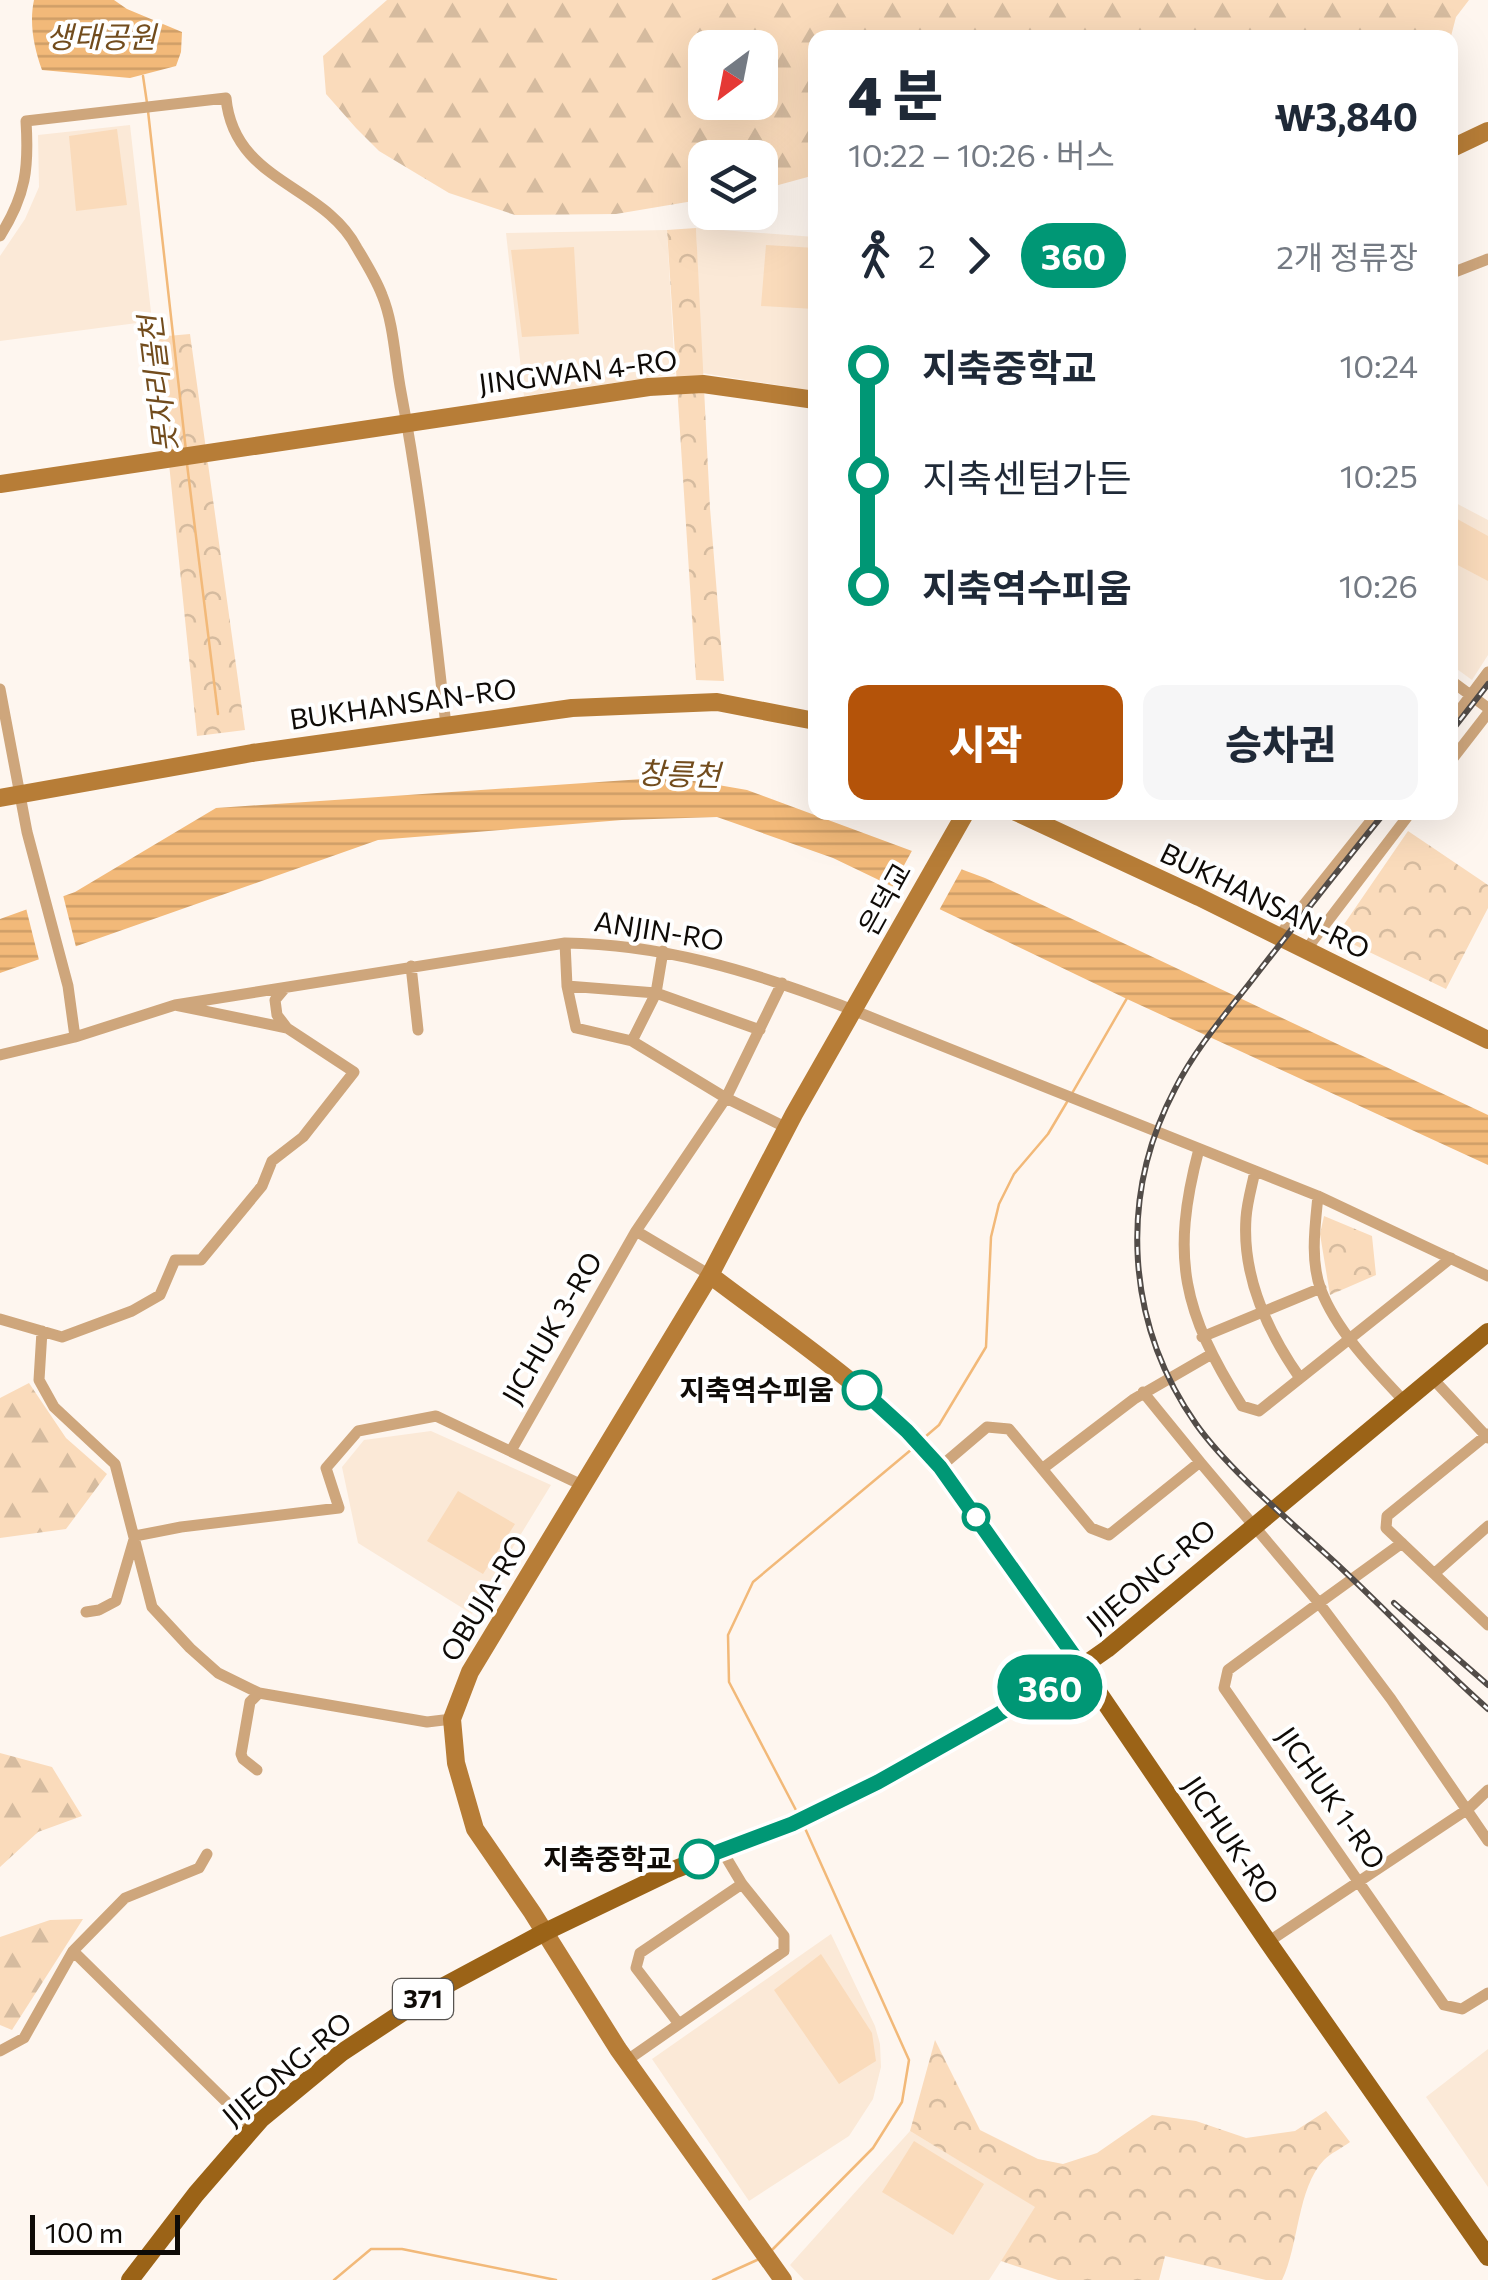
<!DOCTYPE html>
<html lang="ko">
<head>
<meta charset="utf-8">
<style>
	body { margin:0; font-family:Commissioner,"Noto Sans KR",sans-serif; background:#f6f6f7; color:#1f2937; height:100vh; display:flex; flex-direction:column; font-size:38px; white-space:nowrap }
	* { box-sizing:border-box; margin:0 }
	p { font-size:32px; color:#747a83 }
	.icon { flex:none; width:55px; height:55px; fill:none; stroke:currentColor; stroke-width:2; stroke-linecap:round; stroke-linejoin:round }
	.map { position:relative; flex:1; overflow:hidden }
	.sheet { position:absolute; left:808px; top:30px; width:650px; height:790px; display:flex; flex-direction:column; background:#fff; border-radius:20px; box-shadow:0 10px 40px #0002 }
	.sheet>* { flex:none }
	.badge { padding:0 20px; border-radius:32px; font-size:35px; line-height:65px }
	.needle { width:65px; rotate:212deg }
	.controls { position:absolute; left:688px; top:30px; display:grid; gap:20px }
	.controls a { display:grid; place-items:center; width:90px; height:90px; border-radius:20px; background:#fff; box-shadow:0 10px 40px #0002; font-size:50px }
	.scale { position:absolute; left:30px; bottom:25px; width:150px; box-sizing:border-box; padding-left:10px; border:5px solid #0f0b07; border-top:0; font-size:28px; line-height:35px; white-space:nowrap; color:#0f0b07; -webkit-text-stroke:8px #fff; paint-order:stroke }
	.map>.badge { position:absolute; translate:-50% -50%; box-shadow:0 0 0 5px #fff }
	.legs { display:flex; align-items:center; gap:15px; height:110px; padding:0 40px; font-size:32px }
	.legs p { margin-inline-start:auto }
	.headline { display:flex; align-items:center; justify-content:space-between; height:170px; padding:0 40px }
	h1 { font-size:55px; font-weight:800; line-height:75px }
	.primary-button { display:flex; gap:20px; margin-top:auto; padding:20px 40px }
	.primary-button a { flex:1; height:115px; border-radius:20px; background:#b45309; color:#fff; font-size:40px; font-weight:800; line-height:115px; text-align:center }
	.primary-button a+a { background:#f6f6f7; color:#1f2937 }
	ul { padding:0 40px; list-style:none }
	li { display:flex; align-items:center; gap:35px; height:110px; font-size:38px }
	li i { display:grid; place-items:center; width:15px; height:100%; margin:0 12px; background:currentColor }
	li i::after { content:''; width:25px; height:25px; margin:-12px; border:8px solid; border-radius:50%; background:#fff }
	li p { margin-inline-start:auto }
	li:first-child i { background:linear-gradient(#0000 50%,currentColor 0) }
	li:last-child i { background:linear-gradient(currentColor 50%,#0000 0) }
	.map>svg:first-child { display:block }
</style>
</head>
<body>
<div class="map">
<svg width="1488" height="2280" viewBox="0 0 1488 2280">
	<defs>
		<pattern id="forest-firs" width="22" height="20" patternUnits="userSpaceOnUse" patternTransform="scale(2.5)"><rect width="22" height="20" fill="#fadbbb"/><path d="M5 1l3.5 6h-7zM16 11l3.5 6h-7z" fill="#d5bb9f"/></pattern>
		<pattern id="park-crowns" width="20" height="18" patternUnits="userSpaceOnUse" patternTransform="scale(2.5)"><rect width="20" height="18" fill="#fadbbb"/><path d="M2 6a3 3 0 1 1 6 0M12 15a3 3 0 1 1 6 0" fill="none" stroke="#d5bb9f"/></pattern>
		<pattern id="water-rules" width="6" height="5" patternUnits="userSpaceOnUse" patternTransform="scale(2.5)"><rect width="6" height="5" fill="#f2b979"/><path d="M0 2.5h6" fill="none" stroke="#ce9e67"/></pattern>
	</defs>
	<rect width="100%" height="100%" fill="#fef6ef"/>
	<path fill="#fbe9d7" d="M130 125 152 321 0 341V256L25 219 39 187 38 135Z
		M696 228 815 237V391L702 373Z
		M667 230 675 374 524 396 506 233Z
		M1450 500 1488 520V655L1472 680 1450 664Z
		M431 1431 551 1485 472 1614 358 1543 342 1467 364 1440Z
		M831 1934 875 2026 880 2044 881 2067 873 2099 849 2136 749 2201 652 2059Z
		M1488 2049V2187L1426 2097Z
		M910 2131 1036 2207 989 2280H804L790 2265Z"/>
	<path fill="url(#forest-firs)" fill-rule="evenodd" d="M387 0H1469L1456 17 1450 40 815 38V175L760 190V158H705V199L616 214 515 215 449 193 379 151 356 128 326 94 323 56ZM705 48H760V102H705Z
		M29 1383 66 1438 107 1474 66 1529 0 1538V1398Z
		M0 1753 52 1767 82 1816 38 1832 0 1867Z
		M83 1919 12 2030 0 2025V1937L50 1920Z"/>
	<path fill="url(#park-crowns)" d="M696 228 710 508 724 681 696 680 667 230Z
		M190 334 245 730 197 736 156 337Z
		M1408 831 1488 885V908L1446 989 1336 936Z
		M1324 1216 1372 1236 1376 1275 1330 1295 1320 1234Z
		M935 2040 980 2130 1038 2159 1063 2164 1097 2153 1152 2115 1196 2121 1246 2138 1295 2131 1326 2111 1350 2142C1342 2148 1331 2153 1324 2160 1297 2188 1299 2245 1282 2280H1266L1165 2256 1159 2280H1058L1001 2261 1035 2207 910 2131Z"/>
	<path fill="#fadbbb" d="M117 129 127 205 76 211 69 136Z
		M766 245 815 248V309L761 306Z
		M574 247 579 334 522 337 511 250Z
		M1450 515 1488 536V581L1450 561Z
		M458 1491 515 1524 483 1574 427 1541Z
		M821 1954 872 2033 876 2061 839 2084 774 1990Z
		M914 2141 984 2184 953 2235 882 2192Z"/>
	<path fill="url(#water-rules)" d="M34 0H114L127 9 182 32 181 52 176 66 130 78 42 70C34 48 29 23 34 0Z
		M672 777 747 790 985 878 1488 1115V1165L1127 999 833 858 717 817 622 820 378 840 0 973V919L75 892 216 808Z"/>
	<path fill="#fef6ef" d="M914 847 964 865 937 914 890 891Z
		M62 891 77 951 40 964 25 904Z"/>
	<g fill="none" stroke-linecap="round" stroke-linejoin="round">
		<path stroke="#f2b979" stroke-width="2.5" d="M143 76 147 103
			M148 111 186 451
			M187 464 218 714
			M1071 1095 1127 998
			M925 1437 939 1425 986 1347 991 1237 999 1204 1014 1174 1048 1134 1067 1102
			M798 1814 729 1682 728 1635 753 1582 912 1449
			M772 2250 873 2148 902 2102 909 2060 804 1826
			M334 2280 371 2249H402L556 2280
			M713 2280 757 2260"/>
		<path stroke="#cea67c" stroke-width="11" d="M0 236C26 195 29 168 26 121L226 98C234 183 324 184 357 248 366 263 376 279 382 295 394 324 395 361 401 392 422 502 433 614 446 725
			M1450 267 1452 273 1488 259
			M1450 680 1488 708
			M0 689 27 832 68 986 75 1037
			M1450 723 1488 672
			M1450 762 1488 713
			M1279 936 1378 812
			M565 943 567 986 576 1028 632 1041 726 1098 787 1128
			M1305 951 1411 812
			M411 966 418 1030
			M567 986 656 993 760 1030
			M285 988 275 1000 277 1015 287 1028
			M175 1005 565 943C661 944 751 971 840 1005L1318 1196 1488 1276
			M632 1041 656 993 663 951
			M0 1055 75 1037 175 1005 287 1028 354 1072 303 1137 272 1161 262 1186 201 1260H175L160 1295 132 1311 62 1337 0 1319
			M1199 1149C1170 1258 1183 1312 1242 1406L1259 1411 1451 1258
			M1255 1171C1252 1186 1247 1202 1246 1218 1242 1276 1267 1331 1300 1378
			M1318 1196C1315 1226 1310 1261 1321 1290 1337 1332 1376 1371 1406 1403
			M636 1231 710 1275
			M42 1331 39 1380 54 1407 115 1464 152 1607 190 1648 218 1673 259 1693 427 1722 452 1719
			M1202 1337 1321 1288
			M1434 1380 1488 1438
			M1143 1392 1200 1462
			M1488 1434 1387 1516 1386 1528 1488 1625
			M512 1449 636 1231 726 1098 782 983
			M940 1467 987 1427 1009 1429 1091 1528 1109 1535 1200 1462 1319 1603 1402 1543
			M1042 1469 1134 1399 1210 1355
			M1435 1573 1488 1526
			M86 1612 99 1610 116 1601 135 1536 181 1527 339 1508 326 1468 358 1431 436 1416 584 1486
			M257 1770 243 1759 241 1754 250 1702 259 1693
			M1488 1841 1391 1699 1319 1603 1228 1670 1224 1688 1444 2005 1462 2009 1488 1993
			M1268 1942 1468 1809 1488 1790
			M73 1951 253 2128
			M679 2024 636 1968 640 1953 742 1884
			M0 2051 24 2038 73 1951 125 1898 199 1868 207 1854
			M626 2061 784 1951V1936L742 1884 721 1849"/>
		<path stroke="#b77d37" stroke-width="18" d="M1450 149 1488 131
			M0 484 649 387 703 384 815 400
			M0 798 252 753 572 708 717 702 815 721
			M1016 812 1199 897 1488 1040
			M710 1275C790 1336 874 1390 940 1467L1081 1667
			M783 2280 618 2049 532 1912 475 1829 456 1763 452 1719 470 1672 710 1275 794 1114 966 812"/>
		<path stroke="#9b6317" stroke-width="18" d="M1081 1667 1268 1942 1488 2257
			M130 2280 196 2194 261 2119 341 2053 435 1991 545 1932 676 1869 792 1824 878 1782 1060 1682 1107 1649 1488 1332"/>
		<defs>
			<path id="rail" d="M1450 733 1488 684
				M1385 812C1339 869 1294 926 1249 984 1223 1017 1194 1051 1175 1089 1118 1197 1126 1324 1196 1424 1231 1473 1296 1526 1341 1568 1391 1615 1437 1664 1488 1709
				M1394 1603 1488 1685"/>
		</defs>
		<use href="#rail" stroke="#524c48" stroke-width="6"/>
		<use href="#rail" stroke="#fff" stroke-width="2.5" stroke-dasharray="8" stroke-linecap="butt"/>
	</g>
	<g fill="none" stroke-linecap="round" stroke-linejoin="round">
		<defs>
			<path id="line-1" d="M699 1859 792 1824 878 1782 1082 1667 940 1467 907 1431 862 1390"/>
		</defs>
		<use href="#line-1" stroke="#fff" stroke-width="22"/>
		<use href="#line-1" stroke="#009775" stroke-width="15"/>
	</g>
	<g fill="#fff" stroke="#009775" stroke-width="5">
		<circle cx="862" cy="1390" r="18"/>
		<circle cx="976" cy="1517" r="12"/>
		<circle cx="699" cy="1859" r="18"/>
	</g>
	<g text-anchor="middle" stroke-width="8" stroke-linejoin="round" paint-order="stroke">
		<rect fill="#fff" stroke="#575451" stroke-width="2.5" x="393" y="1979" width="60" height="40" rx="8"/>
		<g font-size="25" font-weight="bold" fill="#0f0b07">
			<text x="423" y="2008">371</text>
		</g>
		<g font-size="28" fill="#0f0b07" stroke="#fff">
			<text transform="translate(578 372) rotate(-7)" y="10">JINGWAN 4-RO</text>
			<text transform="translate(403 704) rotate(-8)" y="10">BUKHANSAN-RO</text>
			<text transform="translate(885 899) rotate(-61)" y="10">은덕교</text>
			<text transform="translate(1265 901) rotate(26)" y="10">BUKHANSAN-RO</text>
			<text transform="translate(659 931) rotate(9)" y="10">ANJIN-RO</text>
			<text transform="translate(552 1328) rotate(-60)" y="10">JICHUK 3-RO</text>
			<text transform="translate(1151 1576) rotate(-40)" y="10">JIJEONG-RO</text>
			<text transform="translate(484 1598) rotate(-59)" y="10">OBUJA-RO</text>
			<text transform="translate(1331 1798) rotate(55)" y="10">JICHUK 1-RO</text>
			<text transform="translate(1231 1840) rotate(56)" y="10">JICHUK-RO</text>
			<text transform="translate(287 2069) rotate(-40)" y="10">JIJEONG-RO</text>
		</g>
		<g font-size="28" font-weight="bold" fill="#0f0b07" stroke="#fff" text-anchor="end">
			<text x="834" y="1400">지축역수피움</text>
			<text x="672" y="1869">지축중학교</text>
		</g>
		<g font-size="30" font-style="italic" fill="#724c1d" stroke="#fff">
			<text x="101" y="48">생태공원</text>
			<text transform="translate(159 384) rotate(-97)" y="10">못자리골천</text>
			<text transform="translate(679 775) rotate(2)" y="10">창릉천</text>
		</g>
	</g>
</svg>
<div class="controls">
<a><svg class="needle" viewBox="-14 -14 28 28"><path d="M0-13l5 13h-10z" fill="#e53935"/><path d="M0 13l5-13h-10z" fill="#747a83"/></svg></a>
<a><svg class="icon" aria-label="layers" viewBox="0 0 24 24"><path d="M12 4l9 5-9 5-9-5zM3 14l9 5 9-5"/></svg></a>
</div>
<div class="scale">100 m</div>
<b class="badge" style="left:1050px;top:1687px;background:#009775;color:#fff">360</b>
<section class="sheet">
<div class="headline"><div><h1>4 분</h1><p>10:22 – 10:26 · 버스</p></div><b>₩3,840</b></div>
<div class="legs"><svg class="icon" aria-label="walk" viewBox="0 0 24 24"><circle cx="13" cy="4" r="2"/><path d="M13 8l-2 6 4 7M11 14l-3 7M7 12l3-4h3l4 4"/></svg>2<svg class="icon" aria-label="forward" viewBox="0 0 24 24"><path d="M9 5l7 7-7 7"/></svg><b class="badge" style="background:#009775;color:#fff">360</b><p>2개 정류장</p></div>
<ul>
<li><i style="color:#009775"></i><b>지축중학교</b><p>10:24</p></li>
<li><i style="color:#009775"></i><span>지축센텀가든</span><p>10:25</p></li>
<li><i style="color:#009775"></i><b>지축역수피움</b><p>10:26</p></li>
</ul>
<div class="primary-button"><a>시작</a><a>승차권</a></div>
</section>
</div>
</body>
</html>
